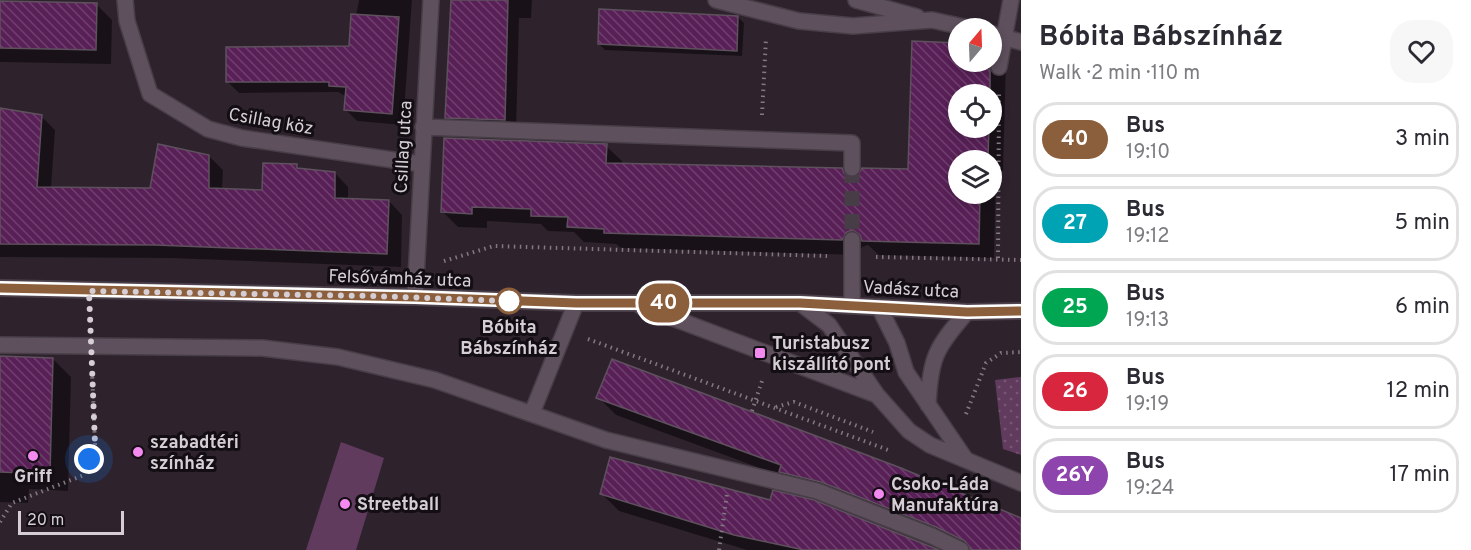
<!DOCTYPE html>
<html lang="en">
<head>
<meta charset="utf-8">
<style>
	body { margin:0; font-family:Overpass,sans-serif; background:#f7f7f7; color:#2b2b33; height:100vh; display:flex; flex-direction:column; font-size:22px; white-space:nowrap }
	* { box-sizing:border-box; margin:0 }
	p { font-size:20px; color:#7c7c81 }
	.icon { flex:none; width:33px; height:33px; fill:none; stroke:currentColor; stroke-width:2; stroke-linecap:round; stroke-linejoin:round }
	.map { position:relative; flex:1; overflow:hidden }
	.details { display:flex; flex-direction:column; background:#fff; width:450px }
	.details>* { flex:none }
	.badge { padding:0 12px; border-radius:20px; font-size:21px; line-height:39px }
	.needle { width:39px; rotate:19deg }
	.buttons { position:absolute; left:948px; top:18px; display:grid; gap:12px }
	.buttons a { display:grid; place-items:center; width:54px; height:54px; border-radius:50%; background:#fff; box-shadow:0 3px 9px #0003; font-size:30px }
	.scale { position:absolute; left:18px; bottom:15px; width:106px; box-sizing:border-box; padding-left:6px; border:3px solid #d6ced5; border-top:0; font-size:16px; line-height:21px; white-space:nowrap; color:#d6ced5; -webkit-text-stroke:4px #130e13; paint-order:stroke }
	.you { position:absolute; width:30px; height:30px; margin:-15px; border:4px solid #fff; border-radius:50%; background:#1a73e8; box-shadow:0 0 0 9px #1a73e833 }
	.map>.badge { position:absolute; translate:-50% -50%; box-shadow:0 0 0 3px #fff }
	.round { display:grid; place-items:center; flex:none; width:63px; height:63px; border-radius:24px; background:#f7f7f7 }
	.overview { display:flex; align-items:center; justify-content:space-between; height:102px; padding:0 18px }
	h1 { font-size:28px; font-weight:700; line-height:45px }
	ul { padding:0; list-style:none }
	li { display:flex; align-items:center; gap:18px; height:75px; margin:0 12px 9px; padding:0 6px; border:3px solid #e1e1e2; border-radius:24px }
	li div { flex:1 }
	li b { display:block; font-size:22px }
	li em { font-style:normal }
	li .badge { min-width:66px; font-weight:700; text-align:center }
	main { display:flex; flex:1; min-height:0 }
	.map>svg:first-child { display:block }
</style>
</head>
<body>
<main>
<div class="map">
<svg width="1021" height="550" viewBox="0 0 1021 550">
	<defs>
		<pattern id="grass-dots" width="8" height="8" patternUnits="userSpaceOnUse" patternTransform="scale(1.5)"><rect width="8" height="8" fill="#603b5e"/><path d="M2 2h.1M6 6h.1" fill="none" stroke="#765674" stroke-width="1.8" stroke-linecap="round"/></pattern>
		<pattern id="building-back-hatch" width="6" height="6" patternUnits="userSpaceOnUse" patternTransform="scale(1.5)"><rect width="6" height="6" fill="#582057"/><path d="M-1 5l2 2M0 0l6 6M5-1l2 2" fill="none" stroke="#6f3f6e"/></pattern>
	</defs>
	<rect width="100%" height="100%" fill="#2e232d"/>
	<path fill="url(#grass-dots)" d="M1021 377V455L1003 449 995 380Z"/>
	<path fill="#603b5e" d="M341 442 384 458 356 550H306Z"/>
	<path fill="#0007" fill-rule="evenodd" d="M359 0H412L403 125 357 121 346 110 347 97 338 92 239 93 228 82 350 48Z
		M451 0H532L531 18H519L516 131 457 129 446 117Z
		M0 2 96 4 112 20 111 64 0 62Z
		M738 17 744 23 742 56 605 50 599 44Z
		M913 43 958 44V62H992V47L1006 61 1003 171H996L994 258 879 255 868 245 862 247 858 255 621 248 616 244 584 242 574 232 548 231 541 224 487 221V228L458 227 443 212 606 146 622 161V165L842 169 851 179 910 170ZM958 94H992V128H958ZM958 160H992V194H958Z
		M0 109 41 116 55 130 51 188 151 189 209 156 223 170 222 190 264 191 297 165 301 170 335 173 348 187V200L389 201 402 215 401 267 170 258 0 257Z
		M0 358 53 359 71 377 68 491 29 489 28 503 0 502Z
		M598 397 1021 520V550H977L969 547 966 550 787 478 616 415Z
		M602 494 771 502 933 550H747L619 511Z"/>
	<path fill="url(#building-back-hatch)" stroke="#5e515d" stroke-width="1.5" d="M451 0H508L505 120 445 118Z
		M0 1 97 3 96 50 0 48Z
		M599 9 738 16 737 51 598 44Z
		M351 14 399 17 392 114 344 110 346 87 329 86V82H226V47L349 46Z
		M912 41 958 43V62H990V94H958V128H989L988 156H981V160H958V194H980L979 244 862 241 860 235 853 230 847 232 842 240 604 233V229L567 227 568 217 531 216V209L472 207V214L441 212 444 138 607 144 606 163 842 168 844 173 851 178 857 176 862 168 908 169Z
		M0 108 42 115 37 187 150 188 158 144 209 155V188L262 190 263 163 297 164V168L335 172V198L389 200 387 254 155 245 0 244Z
		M0 356 53 358 50 474 0 472Z
		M612 359 901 468 1021 518V550H971L965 541 936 527 821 482 779 472 781 465 596 398Z
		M610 457 770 500 773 490 814 500 939 550H804L734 535 600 494Z"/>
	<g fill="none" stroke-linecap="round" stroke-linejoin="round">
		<path stroke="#473d46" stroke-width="15" stroke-dasharray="15 8" stroke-linecap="butt" d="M852 168V240"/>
		<defs>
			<path id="minor" d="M125 0 127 21 150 94 208 129 242 138 421 164
				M716 0 799 21 853 26 932 20 968 28
				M856 0 917 17
				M992 34 1021 42
				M999 67 1011 0
				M423 127 852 143V168
				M852 240V306
				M0 288 415 297 576 303H800L967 312 1021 311
				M415 297 431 0
				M800 303 829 325 877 395 909 431 930 445 1021 483
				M641 306 877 395
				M879 307 897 343 906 372 966 460
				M0 345 262 348 338 357 435 380 606 440 817 491 932 536 961 550
				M928 405C930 358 936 347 967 312
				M532 413 576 303"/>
		</defs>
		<use href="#minor" stroke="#483e48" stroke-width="18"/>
		<path stroke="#837982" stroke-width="4" stroke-dasharray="1.5 4.5" stroke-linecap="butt" d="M762 115 766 38
			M876 257 1021 260
			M998 258 999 92
			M444 261 494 246 827 256
			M588 339 891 451
			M776 407 794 402 873 432
			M752 411 763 378
			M966 414 986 363 1001 353 1021 352
			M0 522 12 503 84 475 95 444 92 370
			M719 550 727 494"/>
		<use href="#minor" stroke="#5e505d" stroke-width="15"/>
	</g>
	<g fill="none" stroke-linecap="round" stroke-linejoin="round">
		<defs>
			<path id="line" d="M0 288 415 297 576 303H800L967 312 1021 311"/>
		</defs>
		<use href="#line" stroke="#fff" stroke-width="14"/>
		<use href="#line" stroke="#8b5e3c" stroke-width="9"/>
		<path stroke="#d6ced5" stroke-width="6" stroke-dasharray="0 10.8" d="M89 459 95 444 89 291 372 296 509 301"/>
	</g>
	<circle fill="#fff" stroke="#8b5e3c" stroke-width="3" cx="509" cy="301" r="12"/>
	<g fill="#f489f0" stroke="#130e13" stroke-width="2">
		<rect x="754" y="347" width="12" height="12" rx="3"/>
		<circle cx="138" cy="452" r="6"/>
		<circle cx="33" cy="456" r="6"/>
		<circle cx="879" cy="494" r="6"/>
		<circle cx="345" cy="504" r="6"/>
	</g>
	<g text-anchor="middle" stroke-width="6" stroke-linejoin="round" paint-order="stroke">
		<g font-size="18" fill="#d6ced5" stroke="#130e13">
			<text transform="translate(271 121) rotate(10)" y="6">Csillag köz</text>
			<text transform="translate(403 147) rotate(-87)" y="6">Csillag utca</text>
			<text transform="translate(400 278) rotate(2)" y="6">Felsővámház utca</text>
			<text transform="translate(911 289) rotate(3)" y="6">Vadász utca</text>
		</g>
		<g font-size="18" font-weight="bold" fill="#d6ced5" stroke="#130e13">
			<text x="509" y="333">Bóbita<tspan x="509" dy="21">Bábszínház</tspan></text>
		</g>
		<g font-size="18" font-weight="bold" fill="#d6ced5" stroke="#130e13" text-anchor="start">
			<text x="772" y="349">Turistabusz<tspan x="772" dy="21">kiszállító pont</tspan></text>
			<text x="150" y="448">szabadtéri<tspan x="150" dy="21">színház</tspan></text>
			<text x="33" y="482" text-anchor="middle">Griff</text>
			<text x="891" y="490">Csoko-Láda<tspan x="891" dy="21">Manufaktúra</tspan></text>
			<text x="357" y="510">Streetball</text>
		</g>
	</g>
</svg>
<div class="buttons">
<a><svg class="needle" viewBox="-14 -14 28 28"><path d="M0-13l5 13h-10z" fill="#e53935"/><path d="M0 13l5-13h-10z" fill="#7c7c81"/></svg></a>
<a><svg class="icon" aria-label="locate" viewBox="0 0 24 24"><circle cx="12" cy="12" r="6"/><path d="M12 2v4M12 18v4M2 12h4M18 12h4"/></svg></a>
<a><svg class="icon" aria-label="layers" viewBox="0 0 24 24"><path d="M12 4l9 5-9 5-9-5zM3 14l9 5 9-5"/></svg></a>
</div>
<div class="scale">20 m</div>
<div class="you" style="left:89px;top:459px"></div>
<b class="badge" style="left:664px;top:303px;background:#8b5e3c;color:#fff">40</b>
</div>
<section class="details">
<div class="overview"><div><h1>Bóbita Bábszínház</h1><p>Walk · 2 min · 110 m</p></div><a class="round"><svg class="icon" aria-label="heart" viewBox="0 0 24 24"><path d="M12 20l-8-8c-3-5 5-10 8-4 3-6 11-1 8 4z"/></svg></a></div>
<ul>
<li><span class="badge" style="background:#8b5e3c;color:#fff">40</span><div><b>Bus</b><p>19:10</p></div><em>3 min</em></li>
<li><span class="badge" style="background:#00a3b4;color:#fff">27</span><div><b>Bus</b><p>19:12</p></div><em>5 min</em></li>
<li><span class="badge" style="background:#00a651;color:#fff">25</span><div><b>Bus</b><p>19:13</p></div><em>6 min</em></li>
<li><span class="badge" style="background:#d7263d;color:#fff">26</span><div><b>Bus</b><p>19:19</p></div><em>12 min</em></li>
<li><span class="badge" style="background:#8e44ad;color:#fff">26Y</span><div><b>Bus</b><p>19:24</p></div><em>17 min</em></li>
</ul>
</section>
</main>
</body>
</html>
